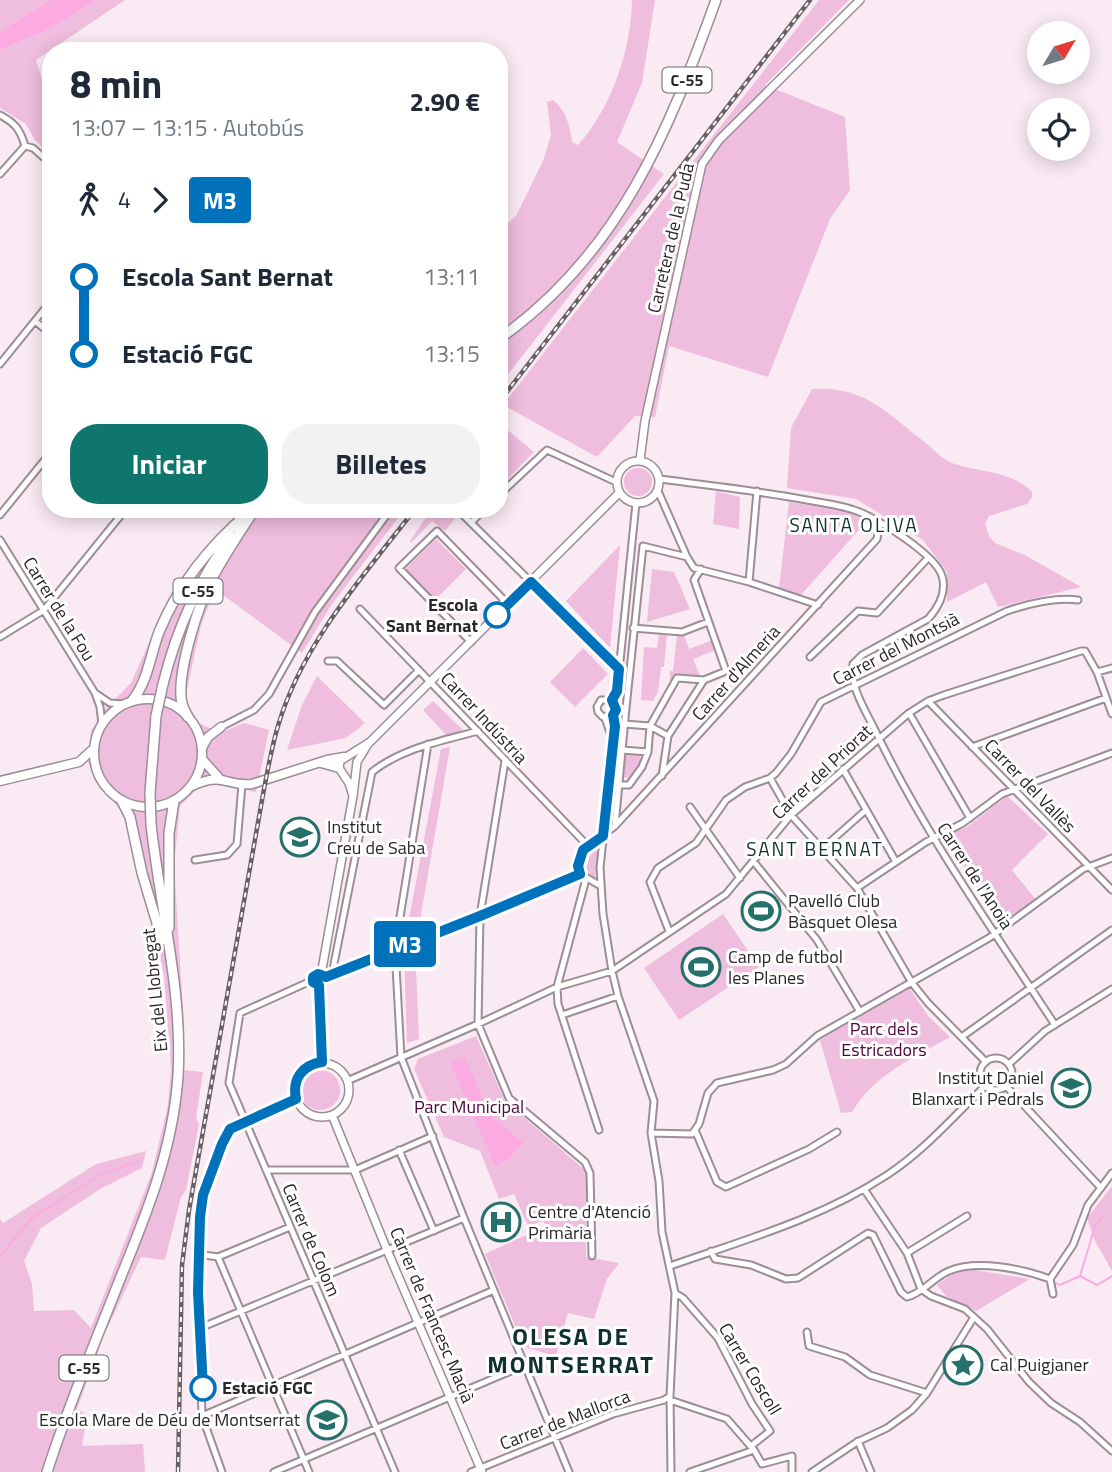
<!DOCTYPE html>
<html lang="es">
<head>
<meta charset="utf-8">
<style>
	body { margin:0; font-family:"Titillium Web",sans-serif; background:#f2f2f3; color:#1f2937; height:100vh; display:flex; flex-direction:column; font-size:26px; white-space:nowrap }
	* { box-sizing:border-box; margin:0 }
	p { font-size:23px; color:#747a83 }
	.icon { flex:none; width:38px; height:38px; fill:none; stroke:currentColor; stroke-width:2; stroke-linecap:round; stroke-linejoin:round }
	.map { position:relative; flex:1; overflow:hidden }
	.side { position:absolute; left:42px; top:42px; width:466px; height:476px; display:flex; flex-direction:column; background:#fff; border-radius:28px; box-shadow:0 4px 18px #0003 }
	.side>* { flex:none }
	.badge { padding:0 14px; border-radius:5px; font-size:24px; line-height:46px }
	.needle { width:46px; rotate:52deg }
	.fabs { position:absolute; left:1027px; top:21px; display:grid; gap:14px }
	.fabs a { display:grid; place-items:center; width:63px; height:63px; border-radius:50%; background:#fff; box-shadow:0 4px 18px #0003; font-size:35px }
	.map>.badge { position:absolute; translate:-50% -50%; box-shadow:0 0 0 4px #fff }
	.legs { display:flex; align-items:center; gap:10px; height:77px; padding:0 28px; font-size:23px }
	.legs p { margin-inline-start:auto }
	.headline { display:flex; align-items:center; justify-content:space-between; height:119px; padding:0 28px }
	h1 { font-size:38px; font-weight:700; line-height:52px }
	.cta { display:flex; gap:14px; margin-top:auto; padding:14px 28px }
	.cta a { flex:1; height:80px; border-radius:28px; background:#0f766e; color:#fff; font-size:28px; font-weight:700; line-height:80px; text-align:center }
	.cta a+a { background:#f2f2f3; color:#1f2937 }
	ul { padding:0 28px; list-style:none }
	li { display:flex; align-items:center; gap:24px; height:77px; font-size:26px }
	li i { display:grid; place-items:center; width:10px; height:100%; margin:0 9px; background:currentColor }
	li i::after { content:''; width:18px; height:18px; margin:-9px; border:5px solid; border-radius:50%; background:#fff }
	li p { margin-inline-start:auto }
	li:first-child i { background:linear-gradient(#0000 50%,currentColor 0) }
	li:last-child i { background:linear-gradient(currentColor 50%,#0000 0) }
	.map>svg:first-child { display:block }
</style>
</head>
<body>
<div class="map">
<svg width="1112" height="1472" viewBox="0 0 1112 1472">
	<rect width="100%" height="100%" fill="#faeaf4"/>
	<path fill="#efbdde" d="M0 0H51L0 31Z
		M97 0H125L36 60 51 109V155L35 140 26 124 0 108V50L46 31Z
		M632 0H655L642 83 617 142 664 174 499 386V230L516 216 543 161 551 135 547 102 553 100C566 110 570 126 572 142L578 145C612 107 631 50 632 0Z
		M819 0H849L765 85 845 117 850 190 830 219 768 377 669 346 655 417 635 416 597 457 503 405Z
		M812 389C865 385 888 414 926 443 934 450 942 459 952 463 977 472 1014 471 1032 492V497L1027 504 989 516 985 524 989 536 995 543 1025 555 1081 587 998 607 986 582 947 602V572L923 540 856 499 787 488 791 428Z
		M504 427 534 452 499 488V434Z
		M624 482a14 14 0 1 1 28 0a14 14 0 1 1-28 0Z
		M716 491 740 497 739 529 713 524Z
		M789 502 855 512 865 523 800 596 779 588Z
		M241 509H405L332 604 302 653 215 589 201 625 185 699 199 723 220 733 244 723 269 730 256 792 214 784 198 788 180 806 174 865 184 1026 183 1070 203 1072 196 1118 199 1124 186 1190 181 1197 165 1260 141 1257 104 1335 77 1409 87 1415 82 1446 143 1444 145 1472H0V1219L3 1223 96 1164 146 1151 142 1168 100 1189 41 1228 24 1261 32 1284 34 1311 74 1310 91 1328 152 1172 168 1105 171 1069 164 976 154 929 127 818 95 781 88 761 91 731 105 709 131 683 166 605 186 574 206 547Z
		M436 509H449L456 517 445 531 432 521 411 543 410 541 425 519Z
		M436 539 466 569 435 600 405 569Z
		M620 545 610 648 566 601Z
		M652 569 674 572 690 609 647 622Z
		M659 635H667L664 667H661L658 692 653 701 641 700 644 647 657 648Z
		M684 635 689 649 713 640 716 650 693 659 700 676 676 677 670 687V671H673L677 636Z
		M583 648 608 674 575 707 550 682Z
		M317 676 365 723 346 738 287 750 302 705Z
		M433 701 463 730 448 737 423 710Z
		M450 747 418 932 406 935 441 749Z
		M625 753 638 754 642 759 629 779 624 777 622 774Z
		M1007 796 1048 834 1012 870 1036 900 1000 924 945 836 967 827Z
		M598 843 595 878C579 867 581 851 598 843Z
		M723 914 759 967 679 1020 644 968Z
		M415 947 419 1039 407 1043 404 953Z
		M909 988 929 1017 950 1037C912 1059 875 1074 852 1112L841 1113 820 1040Z
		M476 1036 505 1101 586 1171V1257L619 1263 607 1279 594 1319 568 1313 556 1356 524 1347 485 1254 546 1226 543 1221 528 1226 514 1194 499 1199 480 1151 444 1137 414 1069 418 1059Z
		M300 1090a20 20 0 1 1 40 0a20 20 0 1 1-40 0Z
		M1112 1186V1271L1095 1241 1087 1218Z
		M962 1268 1030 1279 976 1311 946 1296 937 1285Z"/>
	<path fill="#fcaae2" d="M51 0H97L46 31 0 50V31Z
		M465 1057 490 1115 523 1142 509 1159 495 1166 450 1062Z"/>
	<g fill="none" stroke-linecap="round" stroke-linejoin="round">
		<path stroke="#fcaae2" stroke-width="2" d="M0 1256 32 1218 103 1173 140 1161
			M1080 1276 1097 1285 1112 1276
			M1053 1282 1060 1285 1080 1276 1095 1226 1104 1214"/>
		<defs>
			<path id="minor" d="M0 115C15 123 20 129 25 146L33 148 51 164
				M0 174 25 146
				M35 321 51 334
				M0 364 51 301
				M659 479C709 485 758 491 807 500 823 503 839 505 854 510 875 516 936 555 942 576 947 592 938 608 928 619L862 655 853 664C850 687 864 708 874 728 924 833 992 928 1055 1025
				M658 491 687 557 694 568 749 582 818 605
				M499 495 547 450 616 482
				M457 509 619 669
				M0 515 51 452
				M471 523 484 509
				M0 540 95 693 100 707 102 724
				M749 582 757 491
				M360 609 587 845
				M633 628 682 632 708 622
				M0 637 44 610 126 509
				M471 642 399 568 437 531 508 604
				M810 657 858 611 877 613 928 558
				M328 661H337L384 705 419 670
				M1097 672 1112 668
				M95 693 110 703 125 704
				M612 700 617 691 636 503
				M612 700H601L597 707 598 712 603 717 613 715
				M928 701 1112 890
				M616 707 613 715 615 726 600 868 603 914 612 971 618 996 654 1101 651 1133 659 1181 662 1232 675 1293 670 1396 671 1472
				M626 708 643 546 687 557
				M909 713 970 818
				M605 718 612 738
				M624 724 650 726 668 736
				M221 727 254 710 269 694 315 612 391 509
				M428 744 395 948 401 1057 464 1218 569 1472
				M972 747 1106 698
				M622 750 648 752
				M505 761 480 916 478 1024 509 1098 585 1162 590 1173 592 1256
				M843 769 896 862
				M662 776 668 736 704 680 726 671 694 580 701 569
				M770 778 791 815 857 888 912 983 928 1003 986 1062
				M619 785H629L642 767 648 752 650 726 677 678 704 680
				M690 807 740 878
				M615 826 626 708 616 707
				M823 848 866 810
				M195 860 227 855 237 844 242 784
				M754 862 817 940 860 1012
				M586 879 557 987 558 1004 599 1130
				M601 886 580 874C574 847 598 840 615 826L877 539 880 523
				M857 888 926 842 963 823 1002 794 1112 753
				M669 931 650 882 658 868 696 843 726 800 745 787 770 778 776 773 791 754 821 702 1007 611C1028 604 1056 597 1078 600
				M332 974 372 772C402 748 442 741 478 731
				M323 978 414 940 480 916 580 874
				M313 980 240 1013 229 1083 395 1472
				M562 1015 618 996
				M963 1036 1112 930
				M980 1074a16 16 0 1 1 32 0a16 16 0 1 1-32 0Z
				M1009 1064 1045 1031 1112 989
				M347 1081 478 1024 557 987 612 971 726 894 791 815 909 713 928 701 944 695 1081 651H1085L1097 672 1112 714
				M1006 1086 1101 1188
				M695 1130 717 1182 726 1187 809 1149 837 1132
				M651 1133 692 1134 699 1124 708 1093 717 1083 773 1070 786 1064 817 1036 989 938 1083 869 1112 858
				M399 1150 434 1231
				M266 1170H355L433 1136
				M864 1189 907 1253 921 1289 931 1296 965 1309 987 1329 1029 1382 1051 1403 1080 1422 1112 1451
				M711 1251 715 1259 751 1265 786 1279 798 1278 868 1233 873 1235 901 1292 907 1297C923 1293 934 1277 949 1271 976 1259 1023 1269 1050 1279
				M907 1253 967 1216
				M218 1257 290 1227
				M198 1260 204 1255 218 1257 309 1472
				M670 1266C744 1240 820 1219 887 1175 924 1151 954 1116 986 1085
				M675 1293 683 1298 718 1338 752 1404 770 1431 751 1446
				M1053 1294 1050 1279 1073 1245 1088 1205 1112 1173
				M200 1328 464 1218
				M807 1332 809 1346 845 1357 870 1375 927 1393
				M670 1400 727 1419 754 1450 762 1464 792 1456V1472
				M202 1416 494 1290
				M858 1441 871 1472
				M222 1472 202 1416 198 1292 201 1205 221 1144 230 1129 296 1099
				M274 1472 525 1365
				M471 1472 613 1414 664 1400 670 1396
				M690 1472 754 1450
				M812 1472 857 1442 887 1428 912 1410 927 1393 974 1317"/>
			<path id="tertiary" d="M640 460 645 421 702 164 719 140 860 0
				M617 482a21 21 0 1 1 42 0a21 21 0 1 1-42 0Z
				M353 796 349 783 339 768 340 761 370 742 619 493
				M321 975 353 796 357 762 368 744
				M319 985 322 1062
				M319 985 314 983 313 978 316 974 321 975
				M295 1090a27 27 0 1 1 54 0a27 27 0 1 1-54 0Z
				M332 1115 387 1250 482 1472"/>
			<path id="secondary" d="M94 753a54 54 0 1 1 108 0a54 54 0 1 1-108 0Z
				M202 748 208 737 221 727
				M202 759 219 778
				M321 763 339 768
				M0 781 79 762 92 750
				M192 786C224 771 226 787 252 784L327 760 344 757"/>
			<path id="primary" d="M499 339C619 254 668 133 716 0"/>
			<path id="trunk" d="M163 684C176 632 198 580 231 537
				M132 701C148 681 150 656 159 632 179 583 213 542 253 509
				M188 717C184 710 181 704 181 696 179 666 198 607 211 580 223 558 237 536 251 515
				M150 793 156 716
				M122 801 130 817 142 873 162 940
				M169 928V833L174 801
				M47 1472C68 1406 95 1343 120 1279 147 1213 173 1149 178 1076 183 992 160 908 151 824"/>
		</defs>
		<use href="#minor" stroke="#9c8d97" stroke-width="9"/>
		<use href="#tertiary" stroke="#9c8d97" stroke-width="10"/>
		<use href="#secondary" stroke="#9c8d97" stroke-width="11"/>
		<use href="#primary" stroke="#9c8d97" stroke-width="12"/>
		<use href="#trunk" stroke="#9c8d97" stroke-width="12"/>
		<use href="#minor" stroke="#fff" stroke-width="5"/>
		<use href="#tertiary" stroke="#fff" stroke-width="7"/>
		<use href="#secondary" stroke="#fff" stroke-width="8"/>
		<use href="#primary" stroke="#fff" stroke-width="9"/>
		<use href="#trunk" stroke="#fff" stroke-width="9"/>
		<defs>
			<path id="rail" d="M499 402 810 0
				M178 1472 182 1265 189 1210 264 789C268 768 272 746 278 726 302 644 364 575 415 509"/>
		</defs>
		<use href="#rail" stroke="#696065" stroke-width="4.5"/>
		<use href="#rail" stroke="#fff" stroke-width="2" stroke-dasharray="5" stroke-linecap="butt"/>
		<defs>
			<path id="trunk-bridge" d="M156 716 163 684
				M150 793 151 824"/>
		</defs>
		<use href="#trunk-bridge" stroke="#9c8d97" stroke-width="12" stroke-linecap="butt"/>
		<use href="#trunk-bridge" stroke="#fff" stroke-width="9"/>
	</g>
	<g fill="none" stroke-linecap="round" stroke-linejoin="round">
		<defs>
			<path id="line-1" d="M203 1388 198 1292 200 1217 203 1195 222 1144 230 1129 296 1099C292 1079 302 1065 322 1062L319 985 313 982V977L318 974 326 977 480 916 580 874 578 866 583 850 603 836 615 726 613 715 616 710 612 700 617 691 619 669 531 582 497 615"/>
		</defs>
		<use href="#line-1" stroke="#fff" stroke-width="16"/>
		<use href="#line-1" stroke="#0072bc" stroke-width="10"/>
	</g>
	<defs>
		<symbol id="school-ring" viewBox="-11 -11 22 22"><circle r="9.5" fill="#fff" stroke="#26706b" stroke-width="1.5"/><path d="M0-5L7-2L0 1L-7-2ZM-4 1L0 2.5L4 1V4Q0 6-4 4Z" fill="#26706b"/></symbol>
		<symbol id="stadium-ring" viewBox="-11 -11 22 22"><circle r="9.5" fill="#fff" stroke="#26706b" stroke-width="1.5"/><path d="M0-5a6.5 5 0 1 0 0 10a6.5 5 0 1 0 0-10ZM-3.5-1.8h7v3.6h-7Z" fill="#26706b"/></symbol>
		<symbol id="hospital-ring" viewBox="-11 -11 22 22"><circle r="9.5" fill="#fff" stroke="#26706b" stroke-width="1.5"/><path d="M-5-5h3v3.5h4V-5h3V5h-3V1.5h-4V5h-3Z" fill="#26706b"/></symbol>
		<symbol id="sight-ring" viewBox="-11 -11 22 22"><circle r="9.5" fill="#fff" stroke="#26706b" stroke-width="1.5"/><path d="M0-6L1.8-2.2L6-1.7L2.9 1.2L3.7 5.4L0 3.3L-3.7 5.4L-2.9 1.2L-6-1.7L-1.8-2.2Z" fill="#26706b"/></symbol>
	</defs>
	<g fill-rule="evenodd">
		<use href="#school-ring" x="278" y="815" width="44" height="44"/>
		<use href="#stadium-ring" x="739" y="889" width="44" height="44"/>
		<use href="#stadium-ring" x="679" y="945" width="44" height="44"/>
		<use href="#school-ring" x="1049" y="1066" width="44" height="44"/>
		<use href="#hospital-ring" x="479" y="1200" width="44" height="44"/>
		<use href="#sight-ring" x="941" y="1343" width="44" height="44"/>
		<use href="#school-ring" x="305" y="1398" width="44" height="44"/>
	</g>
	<g fill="#fff" stroke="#0072bc" stroke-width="3.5">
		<circle cx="497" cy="615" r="12"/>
		<circle cx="203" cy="1388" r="12"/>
	</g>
	<g text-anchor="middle" stroke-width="6" stroke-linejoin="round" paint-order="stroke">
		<g fill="#fff" stroke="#6b676a" stroke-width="2">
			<rect x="662.5" y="67.5" width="49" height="25" rx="5"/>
			<rect x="173.5" y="578.5" width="49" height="25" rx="5"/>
			<rect x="59.5" y="1355.5" width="49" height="25" rx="5"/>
		</g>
		<g font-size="16" font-weight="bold" fill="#2c262a">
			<text x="687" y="86">C-55</text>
			<text x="198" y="597">C-55</text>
			<text x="84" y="1374">C-55</text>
		</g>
		<g font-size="18" fill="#2c262a" stroke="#fff">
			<text transform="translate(671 238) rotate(-77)" y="6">Carretera de la Puda</text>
			<text transform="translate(59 609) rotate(58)" y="6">Carrer de la Fou</text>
			<text transform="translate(896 649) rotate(-27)" y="6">Carrer del Montsià</text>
			<text transform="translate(736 673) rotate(-48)" y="6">Carrer d'Almeria</text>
			<text transform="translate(484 718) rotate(47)" y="6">Carrer Indústria</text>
			<text transform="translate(822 772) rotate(-43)" y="6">Carrer del Priorat</text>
			<text transform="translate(1030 786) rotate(46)" y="6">Carrer del Vallès</text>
			<text transform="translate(975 876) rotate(57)" y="6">Carrer de l'Anoia</text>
			<text transform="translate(155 990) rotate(-96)" y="6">Eix del Llobregat</text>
			<text transform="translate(311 1240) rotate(67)" y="6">Carrer de Colom</text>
			<text transform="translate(432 1315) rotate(67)" y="6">Carrer de Francesc Macià</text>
			<text transform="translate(750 1369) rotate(59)" y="6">Carrer Coscoll</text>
			<text transform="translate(565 1420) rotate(-21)" y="6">Carrer de Mallorca</text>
		</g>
		<g font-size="18" font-weight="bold" fill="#2c262a" stroke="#fff" text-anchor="end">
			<text x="478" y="611">Escola<tspan x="478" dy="21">Sant Bernat</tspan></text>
			<text x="222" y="1394" text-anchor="start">Estació FGC</text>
		</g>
		<g font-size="18" fill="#2c262a" stroke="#fff" text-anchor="start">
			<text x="327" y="833">Institut<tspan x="327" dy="21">Creu de Saba</tspan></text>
			<text x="788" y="907">Pavelló Club<tspan x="788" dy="21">Bàsquet Olesa</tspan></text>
			<text x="728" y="963">Camp de futbol<tspan x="728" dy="21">les Planes</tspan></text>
			<text x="1044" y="1084" text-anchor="end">Institut Daniel<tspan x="1044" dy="21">Blanxart i Pedrals</tspan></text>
			<text x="528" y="1218">Centre d'Atenció<tspan x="528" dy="21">Primària</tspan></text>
			<text x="990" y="1371">Cal Puigjaner</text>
			<text x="300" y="1426" text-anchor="end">Escola Mare de Déu de Montserrat</text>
		</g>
		<g font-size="18" fill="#4d053d" stroke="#fff">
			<text x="884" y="1035">Parc dels<tspan x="884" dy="21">Estricadors</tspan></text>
			<text x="469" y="1113">Parc Municipal</text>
		</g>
		<g font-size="19" letter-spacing="2" fill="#0e312e" stroke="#fff">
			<text x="854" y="532">SANTA OLIVA</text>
			<text x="815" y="856">SANT BERNAT</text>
		</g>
		<g font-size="24" font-weight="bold" letter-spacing="2" fill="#0e312e" stroke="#fff">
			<text x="571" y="1345">OLESA DE<tspan x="571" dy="28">MONTSERRAT</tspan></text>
		</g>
	</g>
</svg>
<div class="fabs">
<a><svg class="needle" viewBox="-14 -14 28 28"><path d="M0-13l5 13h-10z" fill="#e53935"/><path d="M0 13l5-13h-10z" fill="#747a83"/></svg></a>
<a><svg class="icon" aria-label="locate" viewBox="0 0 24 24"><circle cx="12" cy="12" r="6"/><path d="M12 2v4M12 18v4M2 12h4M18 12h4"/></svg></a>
</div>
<b class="badge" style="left:405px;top:944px;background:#0072bc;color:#fff">M3</b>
<section class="side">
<div class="headline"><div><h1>8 min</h1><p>13:07 – 13:15 · Autobús</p></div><b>2.90 €</b></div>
<div class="legs"><svg class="icon" aria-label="walk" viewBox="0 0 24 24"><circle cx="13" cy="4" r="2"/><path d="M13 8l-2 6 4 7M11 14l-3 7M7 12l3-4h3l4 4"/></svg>4<svg class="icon" aria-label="forward" viewBox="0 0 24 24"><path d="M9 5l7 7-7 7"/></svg><b class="badge" style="background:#0072bc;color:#fff">M3</b></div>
<ul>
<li><i style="color:#0072bc"></i><b>Escola Sant Bernat</b><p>13:11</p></li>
<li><i style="color:#0072bc"></i><b>Estació FGC</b><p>13:15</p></li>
</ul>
<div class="cta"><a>Iniciar</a><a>Billetes</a></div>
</section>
</div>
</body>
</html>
